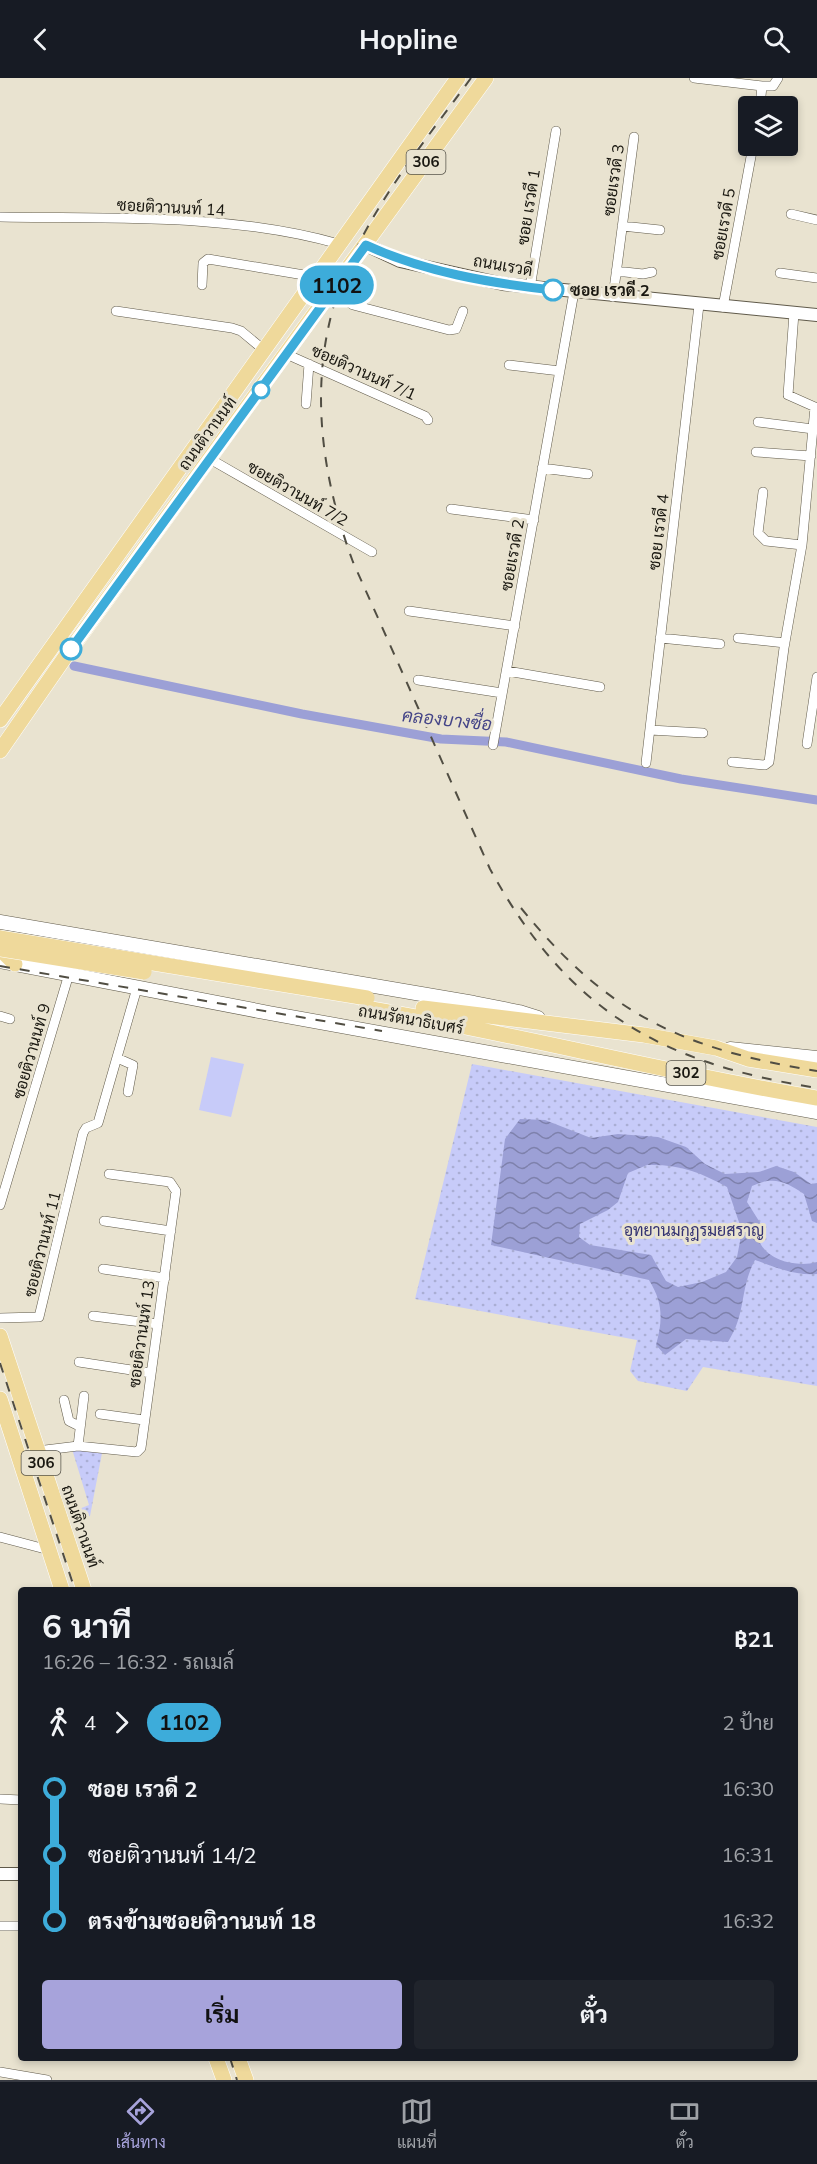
<!DOCTYPE html>
<html lang="th">
<head>
<meta charset="utf-8">
<style>
	body { margin:0; font-family:Mulish,Sarabun,sans-serif; background:#20242c; color:#f1f3f6; height:100vh; display:flex; flex-direction:column; font-size:22px; white-space:nowrap }
	* { box-sizing:border-box; margin:0 }
	p { font-size:20px; color:#9ea1a6 }
	.icon { flex:none; width:33px; height:33px; fill:none; stroke:currentColor; stroke-width:2; stroke-linecap:round; stroke-linejoin:round }
	.map { position:relative; flex:1; overflow:hidden }
	.sheet { position:absolute; left:18px; top:1509px; width:780px; height:474px; display:flex; flex-direction:column; background:#171b24; border-radius:6px; box-shadow:0 3px 9px #0003 }
	.sheet>* { flex:none }
	.badge { padding:0 12px; border-radius:20px; font-size:21px; line-height:39px }
	.tools { position:absolute; left:738px; top:18px; display:grid; gap:12px }
	.tools a { display:grid; place-items:center; width:60px; height:60px; border-radius:6px; background:#171b24; box-shadow:0 3px 9px #0003; font-size:30px }
	.map>.badge { position:absolute; translate:-50% -50%; box-shadow:0 0 0 3px #fff }
	.legs { display:flex; align-items:center; gap:9px; height:66px; padding:0 24px; font-size:20px }
	.legs p { margin-inline-start:auto }
	.headline { display:flex; align-items:center; justify-content:space-between; height:102px; padding:0 24px }
	h1 { font-size:33px; font-weight:700; line-height:45px }
	.action { display:flex; gap:12px; margin-top:auto; padding:12px 24px }
	.action a { flex:1; height:69px; border-radius:6px; background:#a7a3db; color:#111; font-size:24px; font-weight:700; line-height:69px; text-align:center }
	.action a+a { background:#20242c; color:#f1f3f6 }
	ul { padding:0 24px; list-style:none }
	li { display:flex; align-items:center; gap:21px; height:66px; font-size:22px }
	li i { display:grid; place-items:center; width:9px; height:100%; margin:0 8px; background:currentColor }
	li i::after { content:''; width:15px; height:15px; margin:-8px; border:4px solid; border-radius:50%; background:#171b24 }
	li p { margin-inline-start:auto }
	li:first-child i { background:linear-gradient(#0000 50%,currentColor 0) }
	li:last-child i { background:linear-gradient(currentColor 50%,#0000 0) }
	header { display:flex; justify-content:space-between; align-items:center; height:78px; padding:0 24px; background:#171b24; font-size:27px; font-weight:700 }
	.menu { display:flex; justify-content:space-around; align-items:center; height:84px; border-top:2px solid #363941; background:#171b24; font-size:16px; color:#9ea1a6 }
	.menu a { display:grid; justify-items:center; gap:3px }
	.menu .active { color:#a7a3db }
	.map>svg:first-child { display:block }
</style>
</head>
<body>
<header><svg class="icon" aria-label="back" viewBox="0 0 24 24"><path d="M15 5l-7 7 7 7"/></svg>Hopline<svg class="icon" aria-label="search" viewBox="0 0 24 24"><circle cx="10" cy="10" r="6"/><path d="M15 15l6 6"/></svg></header>
<div class="map">
<svg width="817" height="2002" viewBox="0 0 817 2002">
	<defs>
		<pattern id="park-dots" width="8" height="8" patternUnits="userSpaceOnUse" patternTransform="scale(1.5)"><rect width="8" height="8" fill="#c7cbf9"/><path d="M2 2h.1M6 6h.1" fill="none" stroke="#aaaed4" stroke-width="1.8" stroke-linecap="round"/></pattern>
		<pattern id="water-waves" width="16" height="10" patternUnits="userSpaceOnUse" patternTransform="scale(1.5)"><rect width="16" height="10" fill="#9ca0d6"/><path d="M0 5q4-4 8 0t8 0" fill="none" stroke="#7e81ac"/></pattern>
	</defs>
	<rect width="100%" height="100%" fill="#e9e3d0"/>
	<path fill="#c7cbf9" d="M211 979 244 986 231 1039 199 1032Z"/>
	<path fill="url(#park-dots)" d="M472 986 817 1049V1308L703 1289 687 1313 638 1303 630 1293 637 1262 415 1221Z
		M72 1371 102 1375 90 1438 72 1443 69 1435 89 1427Z"/>
	<path fill="url(#water-waves)" fill-rule="evenodd" d="M520 1041 545 1042 591 1060 618 1056 658 1059 686 1069 705 1086 725 1096 759 1094 776 1088 794 1094 811 1106 817 1105V1145L812 1143 804 1116C785 1103 773 1098 752 1108L747 1124 764 1151 758 1159C763 1182 796 1190 817 1184V1196C795 1198 775 1189 755 1182 739 1212 747 1234 728 1264L686 1261 665 1277 656 1267C663 1241 663 1225 649 1202L491 1167 505 1061ZM647 1087C679 1086 700 1094 727 1109L742 1153 737 1179 726 1194 702 1204 678 1209 666 1203 651 1177 590 1167 579 1159 580 1146 608 1132 618 1124 628 1095Z"/>
	<g fill="none" stroke-linecap="round" stroke-linejoin="round">
		<path stroke="#9ca0d6" stroke-width="9" d="M74 588 302 636 441 661 506 664 681 701 817 722"/>
		<defs>
			<path id="minor" d="M694 0 762 8H773L778 0
				M760 28 762 8
				M791 136 817 142
				M0 139C112 141 230 135 339 166
				M622 148 660 152
				M616 193 643 196 652 194
				M780 195 817 200
				M202 207 203 185 208 181 316 199
				M530 210 556 53
				M333 213 353 227 449 252 456 251 463 233
				M613 219 634 59
				M723 229 753 68
				M116 233 232 250 241 253 264 272
				M286 276 425 338 428 342
				M509 287 560 293
				M306 326 309 286
				M758 344 813 351
				M756 374 811 378
				M210 381 372 474
				M542 390 588 396
				M763 414 758 455 766 463 802 467
				M451 431 534 442
				M409 533 515 548
				M660 560 720 566
				M738 560 785 565
				M507 593 600 609
				M418 602 502 615
				M650 652 703 655
				M807 666 817 599
				M493 667 574 214
				M732 684 765 687 769 684 784 570 802 467 815 329 788 317 794 235
				M646 685 699 227
				M0 938 10 941
				M117 980 133 987 128 1014
				M0 1127 69 896
				M104 1143 171 1153
				M103 1191 165 1200
				M93 1238 158 1246
				M0 1240 39 1239 83 1055 86 1050 98 1045 137 910
				M79 1284 151 1295
				M64 1322 69 1343 79 1348
				M100 1336 144 1342
				M78 1368 84 1318
				M37 1373 78 1368 137 1374 141 1370 176 1113 170 1104 109 1096
				M0 1459 49 1472
				M0 1721 21 1722
				M0 1848H21
				M0 1994 47 2002"/>
			<path id="tertiary" d="M366 167 400 183 503 206 817 237
				M0 1796H21"/>
			<path id="secondary" d="M0 844 474 925 519 934 538 940
				M0 883 269 935 817 1034
				M730 971 817 980"/>
			<path id="primary" d="M0 642 458 0
				M0 673 70 572 486 0
				M0 871 15 886
				M366 930C517 956 666 995 817 1020
				M423 930 644 957 716 970 748 981 817 992
				M0 1258 84 1512
				M0 1321 62 1512
				M216 1980 224 2002
				M238 1980 246 2002"/>
		</defs>
		<use href="#minor" stroke="#605a4a" stroke-width="10"/>
		<use href="#tertiary" stroke="#605a4a" stroke-width="14"/>
		<use href="#secondary" stroke="#605a4a" stroke-width="15"/>
		<use href="#primary" stroke="#fff" stroke-width="16"/>
		<use href="#minor" stroke="#fff" stroke-width="9"/>
		<use href="#tertiary" stroke="#fff" stroke-width="12"/>
		<use href="#secondary" stroke="#fff" stroke-width="14"/>
		<use href="#primary" stroke="#efd99b" stroke-width="15"/>
		<path stroke="#514e43" stroke-width="2" stroke-dasharray="10 10" stroke-linecap="butt" d="M471 0C428 59 381 116 351 182 305 280 317 387 353 484L490 791C568 933 660 985 817 1010
			M521 830C608 937 683 971 817 993
			M0 888 382 953
			M0 1285 75 1512
			M230 1980 237 2002"/>
		<defs>
			<path id="primary-bridge" d="M0 860 367 920
				M0 871 144 894"/>
		</defs>
		<use href="#primary-bridge" stroke="#fff" stroke-width="16" stroke-linecap="butt"/>
		<use href="#primary-bridge" stroke="#efd99b" stroke-width="15"/>
	</g>
	<g fill="none" stroke-linecap="round" stroke-linejoin="round">
		<defs>
			<path id="line-1" d="M71 571 366 167C424 194 490 205 553 212"/>
		</defs>
		<use href="#line-1" stroke="#fff" stroke-width="14"/>
		<use href="#line-1" stroke="#3dacda" stroke-width="9"/>
	</g>
	<g fill="#fff" stroke="#3dacda" stroke-width="3">
		<circle cx="553" cy="212" r="10"/>
		<circle cx="261" cy="312" r="8"/>
		<circle cx="71" cy="571" r="10"/>
	</g>
	<g text-anchor="middle" stroke-width="6" stroke-linejoin="round" paint-order="stroke">
		<g fill="#e9e3d0" stroke="#57544a" stroke-width="1.5">
			<rect x="406.5" y="72" width="39" height="24" rx="4.5"/>
			<rect x="666.5" y="983" width="39" height="24" rx="4.5"/>
			<rect x="21.5" y="1373" width="39" height="24" rx="4.5"/>
		</g>
		<g font-size="15" font-weight="bold" fill="#191710">
			<text x="426" y="89">306</text>
			<text x="686" y="1000">302</text>
			<text x="41" y="1390">306</text>
		</g>
		<g font-size="16" fill="#191710" stroke="#e9e3d0">
			<text transform="translate(613 102) rotate(-82)" y="6">ซอยเรวดี 3</text>
			<text transform="translate(171 129) rotate(3)" y="6">ซอยติวานนท์ 14</text>
			<text transform="translate(528 129) rotate(-81)" y="6">ซอย เรวดี 1</text>
			<text transform="translate(723 146) rotate(-80)" y="6">ซอยเรวดี 5</text>
			<text transform="translate(503 187) rotate(10)" y="6">ถนนเรวดี</text>
			<text transform="translate(364 294) rotate(24)" y="6">ซอยติวานนท์ 7/1</text>
			<text transform="translate(207 355) rotate(-54)" y="6">ถนนติวานนท์</text>
			<text transform="translate(298 415) rotate(30)" y="6">ซอยติวานนท์ 7/2</text>
			<text transform="translate(658 454) rotate(-83)" y="6">ซอย เรวดี 4</text>
			<text transform="translate(512 477) rotate(-80)" y="6">ซอยเรวดี 2</text>
			<text transform="translate(411 941) rotate(10)" y="6">ถนนรัตนาธิเบศร์</text>
			<text transform="translate(31 973) rotate(-74)" y="6">ซอยติวานนท์ 9</text>
			<text transform="translate(42 1166) rotate(-76)" y="6">ซอยติวานนท์ 11</text>
			<text transform="translate(141 1256) rotate(-82)" y="6">ซอยติวานนท์ 13</text>
			<text transform="translate(81 1448) rotate(71)" y="6">ถนนติวานนท์</text>
		</g>
		<g font-size="16" font-weight="bold" fill="#191710" stroke="#e9e3d0" text-anchor="start">
			<text x="570" y="218">ซอย เรวดี 2</text>
		</g>
		<g font-size="16" fill="#333272" stroke="#e9e3d0">
			<text x="694" y="1158">อุทยานมกุฎรมยสราญ</text>
		</g>
		<g font-size="18" font-style="italic" fill="#444487" stroke="#e9e3d0">
			<text transform="translate(447 642) rotate(6)" y="6">คลองบางซื่อ</text>
		</g>
	</g>
</svg>
<div class="tools">
<a><svg class="icon" aria-label="layers" viewBox="0 0 24 24"><path d="M12 4l9 5-9 5-9-5zM3 14l9 5 9-5"/></svg></a>
</div>
<b class="badge" style="left:337px;top:207px;background:#3dacda;color:#111">1102</b>
<section class="sheet">
<div class="headline"><div><h1>6 นาที</h1><p>16:26 – 16:32 · รถเมล์</p></div><b>฿21</b></div>
<div class="legs"><svg class="icon" aria-label="walk" viewBox="0 0 24 24"><circle cx="13" cy="4" r="2"/><path d="M13 8l-2 6 4 7M11 14l-3 7M7 12l3-4h3l4 4"/></svg>4<svg class="icon" aria-label="forward" viewBox="0 0 24 24"><path d="M9 5l7 7-7 7"/></svg><b class="badge" style="background:#3dacda;color:#111">1102</b><p>2 ป้าย</p></div>
<ul>
<li><i style="color:#3dacda"></i><b>ซอย เรวดี 2</b><p>16:30</p></li>
<li><i style="color:#3dacda"></i><span>ซอยติวานนท์ 14/2</span><p>16:31</p></li>
<li><i style="color:#3dacda"></i><b>ตรงข้ามซอยติวานนท์ 18</b><p>16:32</p></li>
</ul>
<div class="action"><a>เริ่ม</a><a>ตั๋ว</a></div>
</section>
</div>
<nav class="menu">
<a class="active"><svg class="icon" aria-label="directions" viewBox="0 0 24 24"><path d="M12 3l9 9-9 9-9-9zM9 14v-3h6M13 9l2 2-2 2"/></svg>เส้นทาง</a>
<a><svg class="icon" aria-label="map" viewBox="0 0 24 24"><path d="M3 6l6-2 6 2 6-2v14l-6 2-6-2-6 2zM9 4v14M15 6v14"/></svg>แผนที่</a>
<a><svg class="icon" aria-label="tickets" viewBox="0 0 24 24"><path d="M3 7h18v10H3zM15 7v10"/></svg>ตั๋ว</a>
</nav>
</body>
</html>
